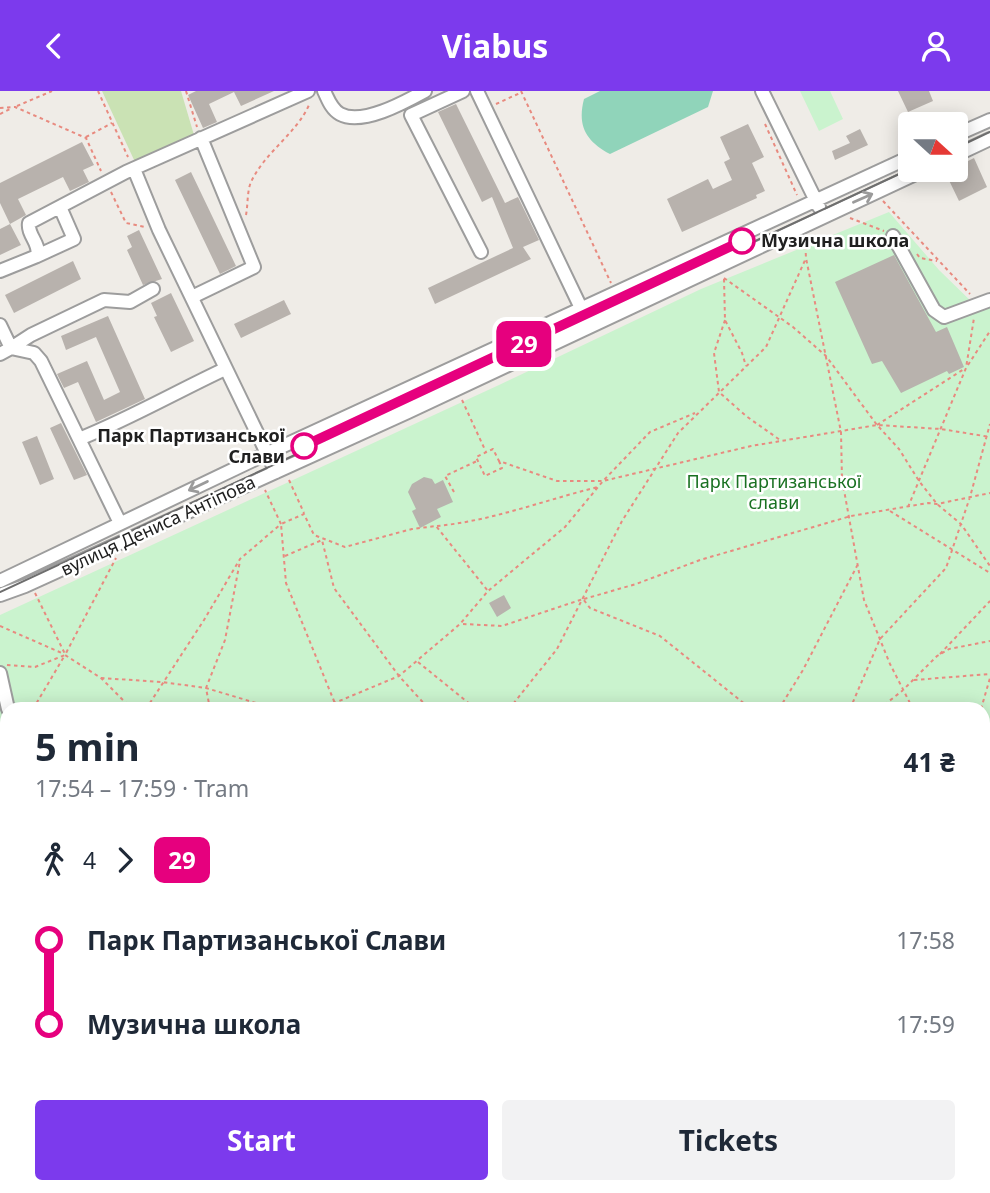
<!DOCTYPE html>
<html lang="en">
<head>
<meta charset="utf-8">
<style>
	body { margin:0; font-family:"Noto Sans",sans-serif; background:#f2f2f3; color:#1f2937; height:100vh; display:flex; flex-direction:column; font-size:26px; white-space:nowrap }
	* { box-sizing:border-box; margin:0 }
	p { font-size:23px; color:#747a83 }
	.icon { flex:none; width:38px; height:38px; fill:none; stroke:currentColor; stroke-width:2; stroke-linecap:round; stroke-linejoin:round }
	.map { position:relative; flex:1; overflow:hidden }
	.panel { position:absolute; left:0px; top:611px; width:990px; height:492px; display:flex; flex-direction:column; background:#fff; border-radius:21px 21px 0 0; box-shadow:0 4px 18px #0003 }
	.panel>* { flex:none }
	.badge { padding:0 14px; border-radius:10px; font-size:24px; line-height:46px }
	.needle { width:46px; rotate:111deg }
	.tools { position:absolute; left:898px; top:21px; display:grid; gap:14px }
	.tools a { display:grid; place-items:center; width:70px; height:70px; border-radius:7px; background:#fff; box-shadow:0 4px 18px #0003; font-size:35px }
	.map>.badge { position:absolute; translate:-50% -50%; box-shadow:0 0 0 4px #fff }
	.legs { display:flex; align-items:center; gap:10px; height:77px; padding:0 35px; font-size:23px }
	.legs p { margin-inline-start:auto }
	.summary { display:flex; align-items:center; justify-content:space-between; height:119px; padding:0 35px }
	h1 { font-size:38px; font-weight:700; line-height:52px }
	.button { display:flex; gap:14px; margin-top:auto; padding:14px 35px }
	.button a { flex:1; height:80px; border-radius:7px; background:#7c3aed; color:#fff; font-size:28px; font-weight:700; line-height:80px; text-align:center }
	.button a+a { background:#f2f2f3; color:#1f2937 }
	ul { padding:0 35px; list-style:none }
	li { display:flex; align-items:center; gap:24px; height:84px; font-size:26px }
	li i { display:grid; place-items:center; width:10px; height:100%; margin:0 9px; background:currentColor }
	li i::after { content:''; width:18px; height:18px; margin:-9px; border:5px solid; border-radius:50%; background:#fff }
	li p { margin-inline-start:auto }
	li:first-child i { background:linear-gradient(#0000 50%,currentColor 0) }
	li:last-child i { background:linear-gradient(currentColor 50%,#0000 0) }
	header { display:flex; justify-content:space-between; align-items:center; height:91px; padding:0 35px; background:#7c3aed; color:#fff; font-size:32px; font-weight:700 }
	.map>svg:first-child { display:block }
</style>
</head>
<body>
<header><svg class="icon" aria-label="back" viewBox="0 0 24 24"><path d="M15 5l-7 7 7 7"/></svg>Viabus<svg class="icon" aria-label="person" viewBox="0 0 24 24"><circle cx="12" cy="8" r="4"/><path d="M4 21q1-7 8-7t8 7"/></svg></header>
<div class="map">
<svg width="990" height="1102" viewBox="0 0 990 1102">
	<rect width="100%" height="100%" fill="#efece7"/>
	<path fill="#cae2b4" d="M102 0H181L194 44 135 71Z"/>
	<path fill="#caf3ce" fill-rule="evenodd" d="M800 0H830L843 28 819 40Z
		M889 121 939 179 978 217 990 212V1102H0V524L499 294 701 198ZM7 618H984V1096H7Z"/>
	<path fill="#90d4ba" d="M600 0H713L708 16 610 63C586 50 577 35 584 8Z
		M990 648V737L984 735V669Z"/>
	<path fill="#b8b2ad" d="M196 0H274L241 15 234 1 209 13 217 31 203 37 188 4Z
		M898 0H929L933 10 908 21Z
		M456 13 505 112 518 106 539 149 523 156 531 168 435 213 428 197 513 157 492 106 482 111 438 21Z
		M748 33 764 66 752 72 765 100 756 104 757 107 682 141 667 108 708 88 713 98 732 89 724 71 730 68 720 46Z
		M860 38 868 54 835 69 832 60 850 52 846 45Z
		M82 51 94 74 83 79 89 91 70 100 63 86 18 108 26 124 10 133 0 112V92Z
		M974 67 987 96 959 110 944 79H956V76Z
		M191 81 236 175 220 183 175 89Z
		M10 133 21 154 0 164V138Z
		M139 139 162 188 143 194 127 159 132 156 127 145Z
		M894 164 936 241 947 236 964 276 949 283 947 280 901 302 882 270 872 273 835 191Z
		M73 170 81 188 14 222 5 204Z
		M171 202 194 250 171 261 154 226 157 225 151 212Z
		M284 209 291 223 241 247 234 233Z
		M108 225 145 308 96 331 78 291 64 297 57 283 87 270 104 309 120 301 96 246 66 259 61 245Z
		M61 332 87 384 74 389 50 337Z
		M37 345 54 388 40 394 22 351Z
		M424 386 432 388 435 393 443 389 453 411 437 418 441 426 420 437 412 420 416 418 408 401 412 393Z
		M504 504 511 517 497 526 489 512Z"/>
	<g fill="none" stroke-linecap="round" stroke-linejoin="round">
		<defs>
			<path id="minor" d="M324 0C328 8 331 18 340 23 362 35 405 11 425 0
				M463 0 411 24 481 161
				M477 0 581 217
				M762 0 819 116
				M956 44 990 29
				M956 64 990 48
				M134 78 159 139 276 381
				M893 145 934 219 944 226 990 209
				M37 165 74 148 60 116
				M0 180 37 165C41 153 27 144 29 132L126 81 308 0
				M192 206 254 176 201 47
				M0 234 11 257 0 263
				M11 257 34 262 41 270 120 432
				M11 257 31 244 104 209 130 211 153 198
				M79 348C129 328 176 301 225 278
				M0 490 268 362 910 66
				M0 504 25 495 408 321 924 79
				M0 582 8 618
				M0 804 7 797
				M0 1093 6 1100 12 1102
				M270 1096 272 1102"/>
		</defs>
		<use href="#minor" stroke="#9d9d9d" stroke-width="16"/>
		<path stroke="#e88a7f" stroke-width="2" stroke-dasharray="3.5 3.5" stroke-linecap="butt" d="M98 0 128 66
			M186 0 197 36
			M521 0 611 192
			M496 13 520 2
			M17 15 52 0
			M0 17 15 16 86 47 101 80
			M0 23 12 17
			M765 33 797 104
			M86 46 112 32
			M111 101 126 132 145 136
			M883 110 970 203
			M246 124C248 114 247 100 251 91 265 61 296 43 309 14
			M850 127 884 140
			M805 148 806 167 841 341 842 388 864 509 890 573 913 618
			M917 163 920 167 937 170
			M724 187 793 236 826 265 877 334 899 358 919 390 937 413 961 433 990 475
			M724 188 725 229 742 262 746 275
			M725 229 714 262 719 301 746 325 780 349
			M968 274 990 240
			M462 309 486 361
			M877 334 964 278
			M499 370 502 377 485 385 476 366 493 358 499 370 557 390H603L751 355 877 334 941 338 990 346
			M289 389 304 422
			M454 401 445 385 477 370
			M908 416 966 277 974 227
			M890 420 990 482
			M437 435C491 430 545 409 598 396
			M285 465 322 449 334 497 399 585 429 618
			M35 502 65 563
			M584 508 636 493 700 469 851 425 928 412 937 413 990 402
			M463 533 502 535 583 508 590 517 660 545 751 618
			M0 535 64 563
			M940 563 990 510
			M418 571 476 618
			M7 574 35 576 65 564 116 467
			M101 587 162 591 206 597 276 618
			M914 589 990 583
			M33 618 65 564 101 587 132 618
			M146 618 204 529 240 468 281 433 265 399
			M210 618 206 597 225 549 240 470
			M320 618 399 585 460 533 488 500 565 436 603 390 650 341 695 322
			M335 618 334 610 286 492 281 433 304 423 314 444 345 456 412 438 436 435 488 500
			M509 618 557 558 622 430 678 342 766 256 806 167
			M779 618 803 579 858 473
			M850 618 880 548 946 477 970 406 990 333
			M879 618 902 600 937 565 949 558 990 550
			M981 618 990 587
			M0 669 7 659
			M984 785 990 791
			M984 806 990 804
			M0 866 7 861
			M984 868 990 869
			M984 953 990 951
			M585 1096 607 1102
			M844 1096 849 1102
			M310 1102 323 1096
			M471 1102 472 1096
			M485 1102 496 1096
			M830 1102 833 1096"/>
		<use href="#minor" stroke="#fff" stroke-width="12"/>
		<path stroke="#6e6e6e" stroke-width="2" d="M956 57 990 41
			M0 501 910 78"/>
	</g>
	<defs><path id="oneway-shaft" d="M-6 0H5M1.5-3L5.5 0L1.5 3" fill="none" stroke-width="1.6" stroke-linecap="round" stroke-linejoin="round" transform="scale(1.75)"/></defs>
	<g stroke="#9b9b9b">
		<use href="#oneway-shaft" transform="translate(863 107) rotate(-24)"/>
		<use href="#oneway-shaft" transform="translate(198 395) rotate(154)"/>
	</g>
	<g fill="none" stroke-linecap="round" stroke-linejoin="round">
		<defs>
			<path id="line-1" d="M304 355 742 150"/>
		</defs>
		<use href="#line-1" stroke="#fff" stroke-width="16"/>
		<use href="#line-1" stroke="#e6007e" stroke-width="10"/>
	</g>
	<g fill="#fff" stroke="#e6007e" stroke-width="3.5">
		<circle cx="742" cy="150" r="12"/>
		<circle cx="304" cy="355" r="12"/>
	</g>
	<g text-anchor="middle" stroke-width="5" stroke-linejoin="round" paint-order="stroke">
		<g font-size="18" font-weight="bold" fill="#202020" stroke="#fff" text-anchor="start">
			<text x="761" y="156">Музична школа</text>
			<text x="285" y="351" text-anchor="end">Парк Партизанської<tspan x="285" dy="21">Слави</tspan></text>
		</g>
		<g font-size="18" fill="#1a7122" stroke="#fff">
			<text x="774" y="397">Парк Партизанської<tspan x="774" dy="21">слави</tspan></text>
		</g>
		<g font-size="18" fill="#202020" stroke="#fff">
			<text transform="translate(158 435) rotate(-25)" y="6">вулиця Дениса Антіпова</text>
		</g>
	</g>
</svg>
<div class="tools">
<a><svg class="needle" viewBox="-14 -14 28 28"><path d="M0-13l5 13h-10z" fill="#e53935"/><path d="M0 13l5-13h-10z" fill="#747a83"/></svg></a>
</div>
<b class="badge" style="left:524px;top:253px;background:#e6007e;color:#fff">29</b>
<section class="panel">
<div class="summary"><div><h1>5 min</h1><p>17:54 – 17:59 · Tram</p></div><b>41 ₴</b></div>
<div class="legs"><svg class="icon" aria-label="walk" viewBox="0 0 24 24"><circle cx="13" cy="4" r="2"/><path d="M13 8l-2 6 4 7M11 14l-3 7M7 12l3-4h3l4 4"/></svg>4<svg class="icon" aria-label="forward" viewBox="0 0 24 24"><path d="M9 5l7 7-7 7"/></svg><b class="badge" style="background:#e6007e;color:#fff">29</b></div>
<ul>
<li><i style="color:#e6007e"></i><b>Парк Партизанської Слави</b><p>17:58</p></li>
<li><i style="color:#e6007e"></i><b>Музична школа</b><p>17:59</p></li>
</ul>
<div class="button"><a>Start</a><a>Tickets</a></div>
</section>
</div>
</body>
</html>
